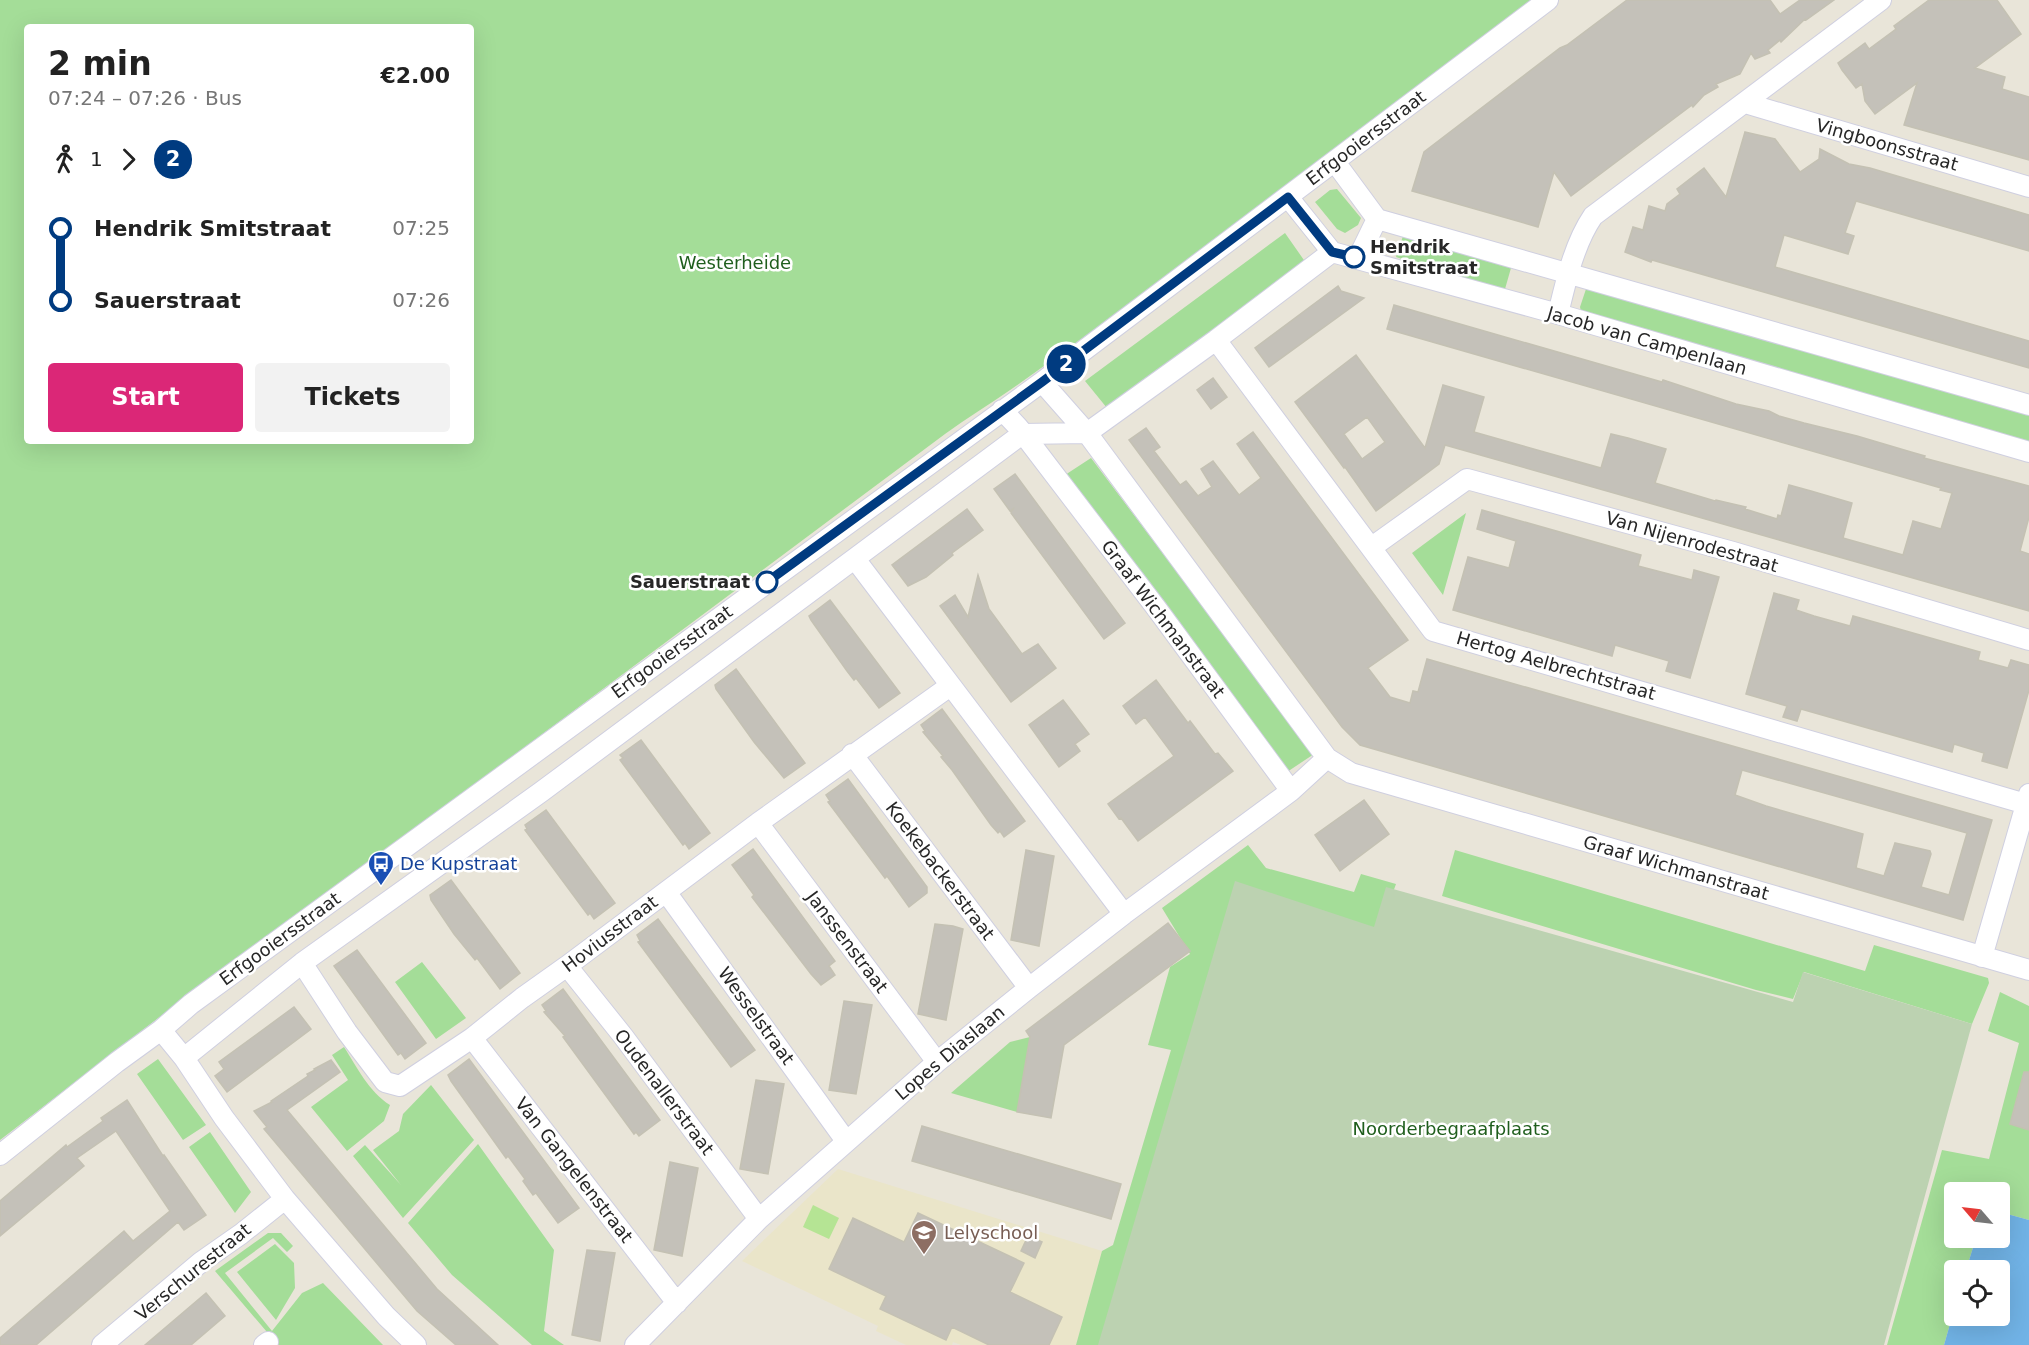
<!DOCTYPE html>
<html lang="en">
<head>
<meta charset="utf-8">
<style>
	body { margin:0; font-family:"DejaVu Sans",sans-serif; background:#f2f2f2; color:#222; height:100vh; display:flex; flex-direction:column; font-size:22px; white-space:nowrap }
	* { box-sizing:border-box; margin:0 }
	p { font-size:20px; color:#767676 }
	.icon { flex:none; width:33px; height:33px; fill:none; stroke:currentColor; stroke-width:2; stroke-linecap:round; stroke-linejoin:round }
	.map { position:relative; flex:1; overflow:hidden }
	.drawer { position:absolute; left:24px; top:24px; width:450px; height:420px; display:flex; flex-direction:column; background:#fff; border-radius:6px; box-shadow:0 6px 24px #0002 }
	.drawer>* { flex:none }
	.badge { padding:0 12px; border-radius:20px; font-size:21px; line-height:39px }
	.needle { width:39px; rotate:298deg }
	.tools { position:absolute; left:1944px; top:1182px; display:grid; gap:12px }
	.tools a { display:grid; place-items:center; width:66px; height:66px; border-radius:6px; background:#fff; box-shadow:0 6px 24px #0002; font-size:30px }
	.map>.badge { position:absolute; translate:-50% -50%; box-shadow:0 0 0 3px #fff }
	.legs { display:flex; align-items:center; gap:9px; height:66px; padding:0 24px; font-size:20px }
	.legs p { margin-inline-start:auto }
	.headline { display:flex; align-items:center; justify-content:space-between; height:102px; padding:0 24px }
	h1 { font-size:33px; font-weight:700; line-height:45px }
	.primary-button { display:flex; gap:12px; margin-top:auto; padding:12px 24px }
	.primary-button a { flex:1; height:69px; border-radius:6px; background:#db2777; color:#fff; font-size:24px; font-weight:700; line-height:69px; text-align:center }
	.primary-button a+a { background:#f2f2f2; color:#222 }
	ul { padding:0 24px; list-style:none }
	li { display:flex; align-items:center; gap:21px; height:72px; font-size:22px }
	li i { display:grid; place-items:center; width:9px; height:100%; margin:0 8px; background:currentColor }
	li i::after { content:''; width:15px; height:15px; margin:-8px; border:4px solid; border-radius:50%; background:#fff }
	li p { margin-inline-start:auto }
	li:first-child i { background:linear-gradient(#0000 50%,currentColor 0) }
	li:last-child i { background:linear-gradient(currentColor 50%,#0000 0) }
	.map>svg:first-child { display:block }
</style>
</head>
<body>
<div class="map">
<svg width="2029" height="1345" viewBox="0 0 2029 1345">
	<rect width="100%" height="100%" fill="#e9e5d9"/>
	<path fill="#eae5c9" d="M838 1169 1102 1251 1076 1345H961L953 1342 952 1345H906L876 1331 878 1326 742 1261Z"/>
	<path fill="#a4dd98" fill-rule="evenodd" d="M0 0H1533C1359 128 1190 263 1013 388 990 404 967 418 945 434L309 908 179 1002 0 1140ZM27 27H471V441H27Z
		M1337 189 1361 218 1358 225 1345 233 1337 229 1315 202 1330 190Z
		M1285 233 1306 263 1107 408 1085 381Z
		M1403 236 1497 262 1511 268 1505 289 1457 277 1396 257Z
		M1586 289 2029 415V442L1582 315 1580 307Z
		M1091 458 1314 754 1287 772 1065 475Z
		M1466 513 1443 595 1412 553Z
		M1248 845 1266 868 1354 892 1361 874 1396 884 1379 931 1108 1345H1076L1102 1251 1113 1245 1171 1050 1148 1045 1170 967 1190 954 1162 908Z
		M1455 850 1865 971 1874 945 1988 978 1989 983 1972 1024 1804 972 1793 999 1756 990 1442 896Z
		M422 962 466 1018 436 1039 395 982Z
		M2000 992 2029 1006V1220L2000 1212V1192H1954V1238H1976L1966 1270H1954V1310L1944 1345H1887L1942 1150 1989 1159 2019 1043 1988 1031Z
		M1030 1037 1017 1112 951 1093 1010 1042Z
		M344 1047C357 1067 369 1092 390 1105L384 1121 347 1151 311 1107 348 1080 332 1055Z
		M158 1059 206 1125 183 1140 137 1074Z
		M431 1085 474 1140 403 1218 353 1156 365 1145 401 1185 373 1150 399 1131 403 1114Z
		M210 1132 251 1192 235 1213 189 1147Z
		M478 1144 554 1250 544 1331 564 1345H532L452 1275 408 1223Z
		M268 1233H281L293 1246 287 1252 273 1238 225 1273 272 1331 302 1293 323 1283 383 1345H278L215 1271Z
		M275 1244 294 1263 295 1288 276 1320 237 1272Z"/>
	<path fill="#bcd2b1" d="M1235 881 1374 927 1386 887 1793 1002 1803 972 1972 1024 1884 1345H1098Z"/>
	<path fill="#b5e494" d="M813 1205 839 1218 829 1239 803 1227Z"/>
	<path fill="#71b3e6" d="M2000 1212 2029 1220V1345H1944L1954 1310V1316H2000V1270H1966L1976 1238H2000Z"/>
	<path fill="#c4c1b9" stroke="#c4c1b3" stroke-width="1.5" fill-rule="evenodd" d="M1627 0H1770L1780 14 1800 0H1834L1806 20 1805 19 1781 42 1780 40 1768 50 1770 53 1755 59 1751 53 1740 74 1716 84 1718 87 1704 95 1693 107 1692 105 1571 196 1554 172 1538 227 1412 191 1424 152 1560 48 1567 45Z
		M1929 0H1997L2021 34 1975 68 2005 77 2002 89 2029 97V160L1904 125 1917 83 1875 114 1865 101 1862 84 1856 88 1842 70 1838 63 1865 43 1869 49 1896 29 1894 26Z
		M1745 132 1775 139 1800 172 1819 159 1820 149 1849 164 1870 168 2029 215V251L1856 201 1845 233 1854 236 1848 254 1784 235 1775 267 2029 341V368L1652 260 1651 262 1625 252 1633 227 1643 230 1649 206 1665 211 1667 204 1680 194 1677 189 1704 168 1726 197Z
		M1338 286 1341 291 1364 298 1269 367 1255 348Z
		M1394 305 1662 382 1663 380 1736 404 1769 411 1779 416 1804 423 1857 436 1911 452 1925 456 1924 458 2029 486V517L2020 551 2029 554V611L1445 445 1439 464 1376 511 1345 467 1344 468 1295 402 1356 355 1425 448 1443 385 1484 397 1474 432 1601 468 1611 434 1628 438 1666 449 1655 483 1715 501 1716 500 1746 507 1745 509 1777 519 1778 515 1781 516 1789 485 1811 491 1852 503 1843 538 1903 555 1913 521 1941 529 1952 493 1940 490 1941 488 1387 329ZM1367 417 1385 442 1362 459 1344 434Z
		M1213 378 1227 397 1211 409 1197 390Z
		M1146 428 1160 447 1154 451 1180 485 1186 481 1198 496 1212 487 1201 469 1213 461 1239 495 1261 478 1237 444 1253 432 1408 640 1368 668 1390 697 1410 703 1413 691 1418 692 1427 659 1992 820 1963 920 1360 745 1342 727 1129 440ZM1742 770 1967 833 1949 895 1921 887 1931 854 1930 851 1895 843 1884 876 1856 868 1863 834 1766 806 1735 795Z
		M1015 474 1125 623 1104 639 1011 513 1013 509 1010 511 994 489Z
		M967 509 983 530 952 553 953 555 926 577 908 586 892 565Z
		M1482 510 1641 555 1638 566 1692 580 1694 570 1719 577 1690 678 1666 671 1669 661 1615 645 1612 656 1453 610 1468 557 1509 568 1516 541 1477 529Z
		M978 575 989 609 1022 654 1038 644 1056 668 1011 702 940 606 955 595 968 617Z
		M1774 593 1799 600 1796 610 1814 616 1850 626 1853 616 1980 652 1978 660 2008 668 2011 660 2029 665V690L2007 768 1982 761 1984 753 1954 744 1952 752 1801 709 1797 721 1783 717 1787 706 1746 694Z
		M830 600 900 693 879 708 856 678 854 680 847 671 811 620 809 616Z
		M736 669 805 763 784 778 754 742 716 689 715 685Z
		M1156 680 1188 723 1190 721 1215 754 1218 753 1233 771 1138 841 1121 818 1119 819 1108 804 1174 756 1145 717 1136 724 1123 706Z
		M1063 700 1089 734 1075 744 1080 751 1059 767 1029 725Z
		M942 709 1025 821 1004 837 1000 831 998 833 991 825 952 770 941 757 943 756 923 732 925 731 921 725Z
		M641 740 710 833 689 849 685 843 683 845 620 760 623 758 620 755Z
		M848 779 927 887V893L909 907 887 876 885 878 828 802 830 801 826 795Z
		M1364 800 1389 834 1340 871 1315 835Z
		M546 810 615 903 594 919 590 913 588 915 525 830 527 829 525 825Z
		M753 849 835 961 829 966 835 975 821 985 811 974 752 897 754 895 732 865Z
		M1026 850 1054 856 1039 946 1011 940Z
		M451 880 520 973 500 989 477 958 475 960 454 934 431 900 430 895Z
		M658 919 755 1050 731 1067 638 942 640 941 637 935Z
		M1168 923 1190 951 1064 1045 1051 1118 1017 1112 1030 1037 1026 1031Z
		M935 924 953 926 963 929 946 1020 918 1014Z
		M357 950 426 1043 405 1059 401 1053 398 1055 334 966Z
		M563 989 660 1120 639 1136 636 1132 634 1134 563 1037 565 1036 544 1012 546 1011 542 1005Z
		M844 1001 872 1005 856 1094 829 1090Z
		M294 1007 311 1029 227 1092 215 1076 224 1069 219 1062Z
		M469 1059 579 1208 558 1223 536 1193 533 1195 523 1181 525 1179 508 1156 506 1158 451 1081 448 1075Z
		M331 1060 340 1072 287 1110 437 1289 498 1345H456L417 1311 264 1129 267 1127 254 1111 272 1102 271 1101 308 1076 307 1074 315 1070 314 1069Z
		M2024 1072H2029V1130L2010 1124Z
		M756 1080 784 1084 768 1174 740 1169Z
		M127 1100 163 1156 164 1155 206 1215 184 1230 178 1222 36 1345H0V1338L124 1231 133 1241 170 1211 116 1131 77 1158 84 1166 0 1236V1201L66 1145 67 1147 103 1121 101 1118Z
		M922 1126 1121 1184 1111 1219 912 1161Z
		M670 1162 698 1168 682 1256 654 1250Z
		M918 1213 1024 1263 1010 1292 1062 1317 1049 1345H989L952 1327 946 1340 880 1309 886 1296 829 1269 853 1218 904 1242Z
		M1028 1236 1042 1242 1035 1258 1021 1251Z
		M587 1250 615 1253 600 1341 572 1335Z
		M206 1293 225 1316 191 1345H145Z"/>
	<g fill="none" stroke-linecap="round" stroke-linejoin="round">
		<defs>
			<path id="minor" d="M1745 103 2029 187
				M1335 162 1377 219 2029 405
				M1288 197 1332 252 1558 314 2029 452
				M1358 258 1377 219
				M1558 314C1566 281 1574 244 1593 216L1881 0
				M1216 340 1433 631 2026 804
				M1042 382 1087 433 1327 758 1351 773 2029 970
				M1002 410 1018 427 1157 609 1291 791
				M1372 547 1467 479 1733 552 2029 640
				M855 559 1124 914
				M852 754 1029 988
				M758 823 937 1062
				M666 892 846 1141
				M1982 957 2029 794
				M302 963 347 1032 385 1082 400 1086 472 1038 522 998 567 966 758 823 950 686
				M567 966 623 1036 759 1219
				M161 1030 184 1058 224 1118 285 1199 386 1316 416 1345
				M472 1038 677 1303
				M184 1058 302 963 541 792 1022 434 1087 433 1216 340 1332 252
				M0 1155 117 1062 161 1030 191 1004 1042 382 1548 0
				M102 1345 201 1262 241 1234 285 1199
				M264 1345 268 1342
				M635 1345 759 1219 937 1062 1029 988 1124 914 1291 791 1327 758"/>
		</defs>
		<use href="#minor" stroke="#cfcfe0" stroke-width="22"/>
		<use href="#minor" stroke="#fff" stroke-width="20"/>
	</g>
	<g fill="none" stroke-linecap="round" stroke-linejoin="round">
		<defs>
			<path id="line-1" d="M767 582 1042 382 1288 197 1332 252 1354 257"/>
		</defs>
		<use href="#line-1" stroke="#fff" stroke-width="14"/>
		<use href="#line-1" stroke="#003b80" stroke-width="9"/>
	</g>
	<defs>
		<symbol id="bus-pin" viewBox="-11 -11 22 30"><path d="M0 17L-7.5 6A9.5 9.5 0 1 1 7.5 6Z" fill="#1a4fb4" stroke="#fff"/><path d="M-5-6H5V4H4V6H2V4H-2V6H-4V4H-5ZM-3.5-4V0h7V-4ZM-3.5 1.2v1.5H-2V1.2ZM2 1.2v1.5H3.5V1.2Z" fill="#fff"/></symbol>
		<symbol id="school-pin" viewBox="-11 -11 22 30"><path d="M0 17L-7.5 6A9.5 9.5 0 1 1 7.5 6Z" fill="#8d6e63" stroke="#fff"/><path d="M0-5L7-2L0 1L-7-2ZM-4 1L0 2.5L4 1V4Q0 6-4 4Z" fill="#fff"/></symbol>
	</defs>
	<g fill-rule="evenodd">
		<use href="#bus-pin" x="366" y="849" width="30" height="40"/>
		<use href="#school-pin" x="909" y="1218" width="30" height="40"/>
	</g>
	<g fill="#fff" stroke="#003b80" stroke-width="3">
		<circle cx="1354" cy="257" r="10"/>
		<circle cx="767" cy="582" r="10"/>
	</g>
	<g text-anchor="middle" stroke-width="5" stroke-linejoin="round" paint-order="stroke">
		<g font-size="18" fill="#272727" stroke="#fff">
			<text transform="translate(1366 138) rotate(-37)" y="6">Erfgooiersstraat</text>
			<text transform="translate(1887 145) rotate(16)" y="6">Vingboonsstraat</text>
			<text transform="translate(1647 341) rotate(16)" y="6">Jacob van Campenlaan</text>
			<text transform="translate(1692 542) rotate(16)" y="6">Van Nijenrodestraat</text>
			<text transform="translate(1163 619) rotate(53)" y="6">Graaf Wichmanstraat</text>
			<text transform="translate(672 652) rotate(-36)" y="6">Erfgooiersstraat</text>
			<text transform="translate(1556 666) rotate(16)" y="6">Hertog Aelbrechtstraat</text>
			<text transform="translate(1676 868) rotate(16)" y="6">Graaf Wichmanstraat</text>
			<text transform="translate(940 871) rotate(53)" y="6">Koekebackerstraat</text>
			<text transform="translate(610 934) rotate(-37)" y="6">Hoviusstraat</text>
			<text transform="translate(280 939) rotate(-36)" y="6">Erfgooiersstraat</text>
			<text transform="translate(847 942) rotate(53)" y="6">Janssenstraat</text>
			<text transform="translate(756 1016) rotate(54)" y="6">Wesselstraat</text>
			<text transform="translate(950 1053) rotate(-40)" y="6">Lopes Diaslaan</text>
			<text transform="translate(664 1092) rotate(53)" y="6">Oudenallerstraat</text>
			<text transform="translate(574 1170) rotate(52)" y="6">Van Gangelenstraat</text>
			<text transform="translate(193 1272) rotate(-39)" y="6">Verschurestraat</text>
		</g>
		<g font-size="18" font-weight="bold" fill="#272727" stroke="#fff" text-anchor="start">
			<text x="1370" y="253">Hendrik<tspan x="1370" dy="21">Smitstraat</tspan></text>
			<text x="750" y="588" text-anchor="end">Sauerstraat</text>
		</g>
		<g font-size="18" fill="#1f5e1d" stroke="#fff">
			<text x="735" y="269">Westerheide</text>
			<text x="1451" y="1135">Noorderbegraafplaats</text>
		</g>
		<g font-size="18" fill="#164399" stroke="#fff" text-anchor="start">
			<text x="400" y="870">De Kupstraat</text>
		</g>
		<g font-size="18" fill="#785e54" stroke="#fff" text-anchor="start">
			<text x="944" y="1239">Lelyschool</text>
		</g>
	</g>
</svg>
<div class="tools">
<a><svg class="needle" viewBox="-14 -14 28 28"><path d="M0-13l5 13h-10z" fill="#e53935"/><path d="M0 13l5-13h-10z" fill="#767676"/></svg></a>
<a><svg class="icon" aria-label="locate" viewBox="0 0 24 24"><circle cx="12" cy="12" r="6"/><path d="M12 2v4M12 18v4M2 12h4M18 12h4"/></svg></a>
</div>
<b class="badge" style="left:1066px;top:364px;background:#003b80;color:#fff">2</b>
<section class="drawer">
<div class="headline"><div><h1>2 min</h1><p>07:24 – 07:26 · Bus</p></div><b>€2.00</b></div>
<div class="legs"><svg class="icon" aria-label="walk" viewBox="0 0 24 24"><circle cx="13" cy="4" r="2"/><path d="M13 8l-2 6 4 7M11 14l-3 7M7 12l3-4h3l4 4"/></svg>1<svg class="icon" aria-label="forward" viewBox="0 0 24 24"><path d="M9 5l7 7-7 7"/></svg><b class="badge" style="background:#003b80;color:#fff">2</b></div>
<ul>
<li><i style="color:#003b80"></i><b>Hendrik Smitstraat</b><p>07:25</p></li>
<li><i style="color:#003b80"></i><b>Sauerstraat</b><p>07:26</p></li>
</ul>
<div class="primary-button"><a>Start</a><a>Tickets</a></div>
</section>
</div>
</body>
</html>
